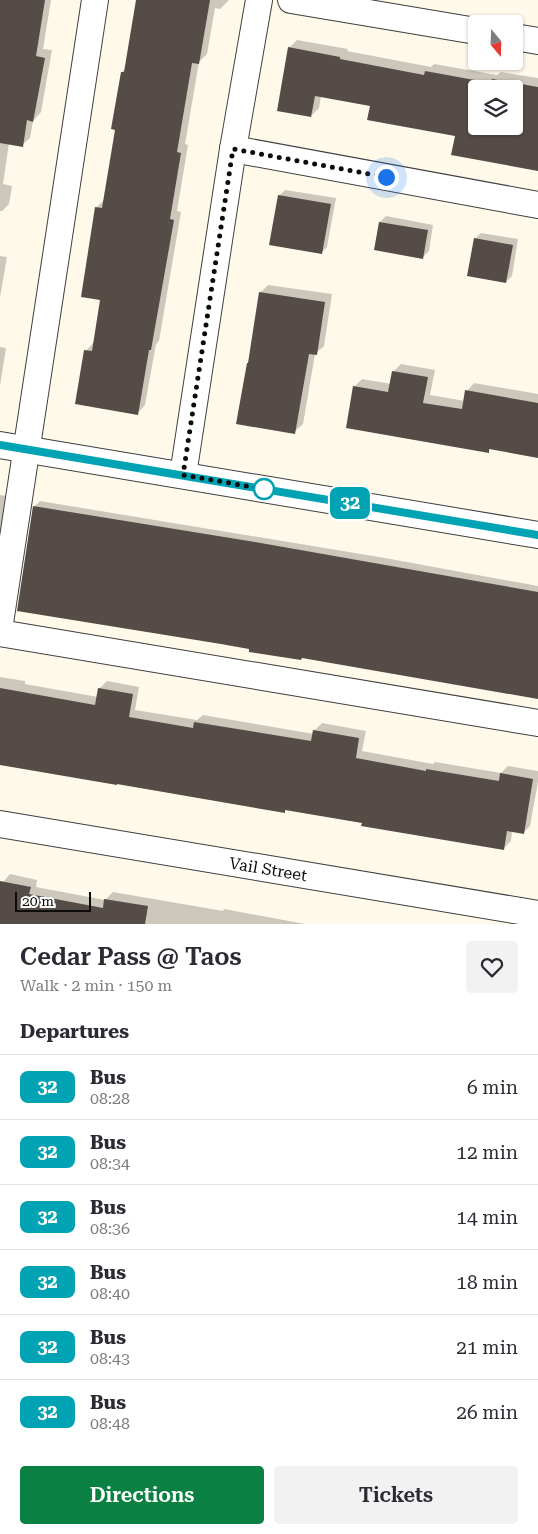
<!DOCTYPE html>
<html lang="en">
<head>
<meta charset="utf-8">
<style>
	body { margin:0; font-family:"Roboto Serif",serif; background:#f2f2f3; color:#2b2b33; height:100vh; display:flex; flex-direction:column; font-size:19px; white-space:nowrap }
	* { box-sizing:border-box; margin:0 }
	p { font-size:16px; color:#7c7c81 }
	.icon { flex:none; width:28px; height:28px; fill:none; stroke:currentColor; stroke-width:2; stroke-linecap:round; stroke-linejoin:round }
	.map { position:relative; height:924px; overflow:hidden }
	.side { display:flex; flex-direction:column; background:#fff; flex:1 }
	.side>* { flex:none }
	.badge { padding:0 10px; border-radius:8px; font-size:18px; line-height:32px }
	.needle { width:32px; rotate:161deg }
	.controls { position:absolute; left:468px; top:15px; display:grid; gap:10px }
	.controls a { display:grid; place-items:center; width:55px; height:55px; border-radius:5px; background:#fff; box-shadow:0 1px 4px #0004; font-size:25px }
	.scale { position:absolute; left:15px; bottom:12px; width:76px; box-sizing:border-box; padding-left:5px; border:2px solid #0c0c0c; border-top:0; font-size:14px; line-height:18px; white-space:nowrap; color:#0c0c0c; -webkit-text-stroke:4px #fff; paint-order:stroke }
	.you { position:absolute; width:25px; height:25px; margin:-12px; border:4px solid #fff; border-radius:50%; background:#1a73e8; box-shadow:0 0 0 8px #1a73e833 }
	.map>.badge { position:absolute; translate:-50% -50%; box-shadow:0 0 0 2px #fff }
	h2 { padding:0 20px; font-size:19px; line-height:45px }
	.round { display:grid; place-items:center; flex:none; width:52px; height:52px; border-radius:5px; background:#f2f2f3 }
	.overview { display:flex; align-items:center; justify-content:space-between; height:85px; padding:0 20px }
	h1 { font-size:24px; font-weight:600; line-height:38px }
	.cta { display:flex; gap:10px; margin-top:auto; padding:10px 20px }
	.cta a { flex:1; height:58px; border-radius:5px; background:#0b8043; color:#fff; font-size:20px; font-weight:600; line-height:58px; text-align:center }
	.cta a+a { background:#f2f2f3; color:#2b2b33 }
	ul { padding:0; list-style:none }
	li { display:flex; align-items:center; gap:15px; height:65px; padding:0 20px; border-top:1px solid #e1e1e2 }
	li div { flex:1 }
	li b { display:block; font-size:19px }
	li em { font-style:normal }
	li .badge { min-width:55px; font-weight:700; text-align:center }
	.map>svg:first-child { display:block }
</style>
</head>
<body>
<div class="map">
<svg width="538" height="924" viewBox="0 0 538 924">
	<rect width="100%" height="100%" fill="#fff9ea"/>
	<path fill="#0003" fill-rule="evenodd" d="M0 0H51L43 49 52 50 41 112 33 121 30 138 22 145 9 143 3 184 12 186 9 204 2 211H0Z
		M137 0H229L220 9 215 8 207 54 199 62 185 144 188 145 177 211 181 212 159 341 156 344 145 405 137 414 86 351 94 342 102 299 97 207 105 199 116 129 122 72 125 69Z
		M297 40 348 49 347 51 431 67 434 64 497 75 501 72 538 78V168L456 135 371 105 321 96 319 108 311 116 289 48ZM476 89H514V126H476Z
		M285 190 336 198 327 247 321 253 279 196Z
		M386 216 433 225 429 251 423 257 376 249 380 222Z
		M481 233 518 239 512 276 506 282 475 239Z
		M0 256 7 257 0 297Z
		M268 285 332 294 324 346 315 354 303 424 294 432 260 293Z
		M0 347 6 348 0 386Z
		M401 364 435 370 430 395 465 401 467 391 474 383 538 394V457L491 448 488 451 354 387 362 379 391 384 393 372Z
		M0 495 8 496 0 549Z
		M40 501 385 558 538 586V697L251 648 34 507Z
		M0 677 25 681V684L98 697 99 689 107 681 139 687 135 710 197 720 203 715 314 734V731L322 723 366 731 362 751 433 764 435 762 501 773 508 766 538 771V782L530 826 523 833 512 831 511 841 503 849 287 809 284 812 0 764Z
		M10 874 37 880 36 887 105 900 113 892 223 911 224 909 305 924H0V888L3 882Z"/>
	<path fill="#554b47" fill-rule="evenodd" d="M0 0H45L36 56 45 58 33 122 27 120 23 147 0 143Z
		M136 0H210L199 64 192 63 177 152 181 153 170 219 174 220 151 350H149L138 415 75 404 84 350 92 351 100 300 81 297 95 207 102 208 115 130 111 129 121 72H124Z
		M288 47 340 57V59L424 75 425 71 491 83 492 79 538 87V171L451 155 455 136 367 120 370 106 315 96 311 117 277 111ZM476 89H514V126H476Z
		M278 195 331 204 322 254 269 245Z
		M379 222 428 230 423 259 374 250Z
		M474 238 513 245 506 283 467 276Z
		M259 292 325 302 317 355 309 354 295 434 236 424 247 363H248Z
		M392 371 428 377 423 403 462 409 465 390 538 403V458L489 449V453L346 428 353 386 388 392Z
		M33 506 255 542 538 592V699L302 658 301 660 249 652V649L221 644 17 611Z
		M0 688 95 705 98 688 133 694 129 717 193 728 194 722 311 741 313 730 359 738 356 758 426 771V769L499 781 500 773 533 779 524 834 507 831 504 850 361 826 362 823 285 810V813L117 784V785L0 765Z
		M0 881 31 887 29 894 103 908 104 899 148 906 145 924H0Z"/>
	<g fill="none" stroke-linecap="round" stroke-linejoin="round">
		<defs>
			<g id="minor">
				<path d="M291 0 476 31"/>
				<path d="M514 37 538 41"/>
				<path d="M233 149 538 205"/>
				<path d="M0 445 538 535"/>
				<path d="M183 475 233 149 259 0"/>
				<path d="M0 623 95 0"/>
				<path d="M0 633 538 723"/>
				<path id="s1" d="M0 824 538 914"/>
			</g>
		</defs>
		<use href="#minor" stroke="#3f3f3f" stroke-width="28"/>
		<use href="#minor" stroke="#fff" stroke-width="26"/>
	</g>
	<g fill="none" stroke-linecap="round" stroke-linejoin="round">
		<defs>
			<path id="line" d="M0 445 538 535"/>
		</defs>
		<use href="#line" stroke="#fff" stroke-width="11"/>
		<use href="#line" stroke="#00a3b4" stroke-width="8"/>
		<path stroke="#0c0c0c" stroke-width="5" stroke-dasharray="0 9" d="M264 489 183 475 233 149 386 177"/>
	</g>
	<circle fill="#fff" stroke="#00a3b4" stroke-width="2.5" cx="264" cy="489" r="10"/>
	<g text-anchor="middle" stroke-width="5" stroke-linejoin="round" paint-order="stroke">
		<g font-size="16" fill="#0c0c0c" stroke="#fff">
			<text dy="6" stroke="none"><textPath href="#s1" startOffset="272">Vail Street</textPath></text>
		</g>
	</g>
</svg>
<div class="controls">
<a><svg class="needle" viewBox="-14 -14 28 28"><path d="M0-13l5 13h-10z" fill="#e53935"/><path d="M0 13l5-13h-10z" fill="#7c7c81"/></svg></a>
<a><svg class="icon" aria-label="layers" viewBox="0 0 24 24"><path d="M12 4l9 5-9 5-9-5zM3 14l9 5 9-5"/></svg></a>
</div>
<div class="scale">20 m</div>
<div class="you" style="left:386px;top:177px"></div>
<b class="badge" style="left:350px;top:503px;background:#00a3b4;color:#fff">32</b>
</div>
<section class="side">
<div class="overview"><div><h1>Cedar Pass @ Taos</h1><p>Walk · 2 min · 150 m</p></div><a class="round"><svg class="icon" aria-label="heart" viewBox="0 0 24 24"><path d="M12 20l-8-8c-3-5 5-10 8-4 3-6 11-1 8 4z"/></svg></a></div>
<h2>Departures</h2>
<ul>
<li><span class="badge" style="background:#00a3b4;color:#fff">32</span><div><b>Bus</b><p>08:28</p></div><em>6 min</em></li>
<li><span class="badge" style="background:#00a3b4;color:#fff">32</span><div><b>Bus</b><p>08:34</p></div><em>12 min</em></li>
<li><span class="badge" style="background:#00a3b4;color:#fff">32</span><div><b>Bus</b><p>08:36</p></div><em>14 min</em></li>
<li><span class="badge" style="background:#00a3b4;color:#fff">32</span><div><b>Bus</b><p>08:40</p></div><em>18 min</em></li>
<li><span class="badge" style="background:#00a3b4;color:#fff">32</span><div><b>Bus</b><p>08:43</p></div><em>21 min</em></li>
<li><span class="badge" style="background:#00a3b4;color:#fff">32</span><div><b>Bus</b><p>08:48</p></div><em>26 min</em></li>
</ul>
<div class="cta"><a>Directions</a><a>Tickets</a></div>
</section>
</body>
</html>
